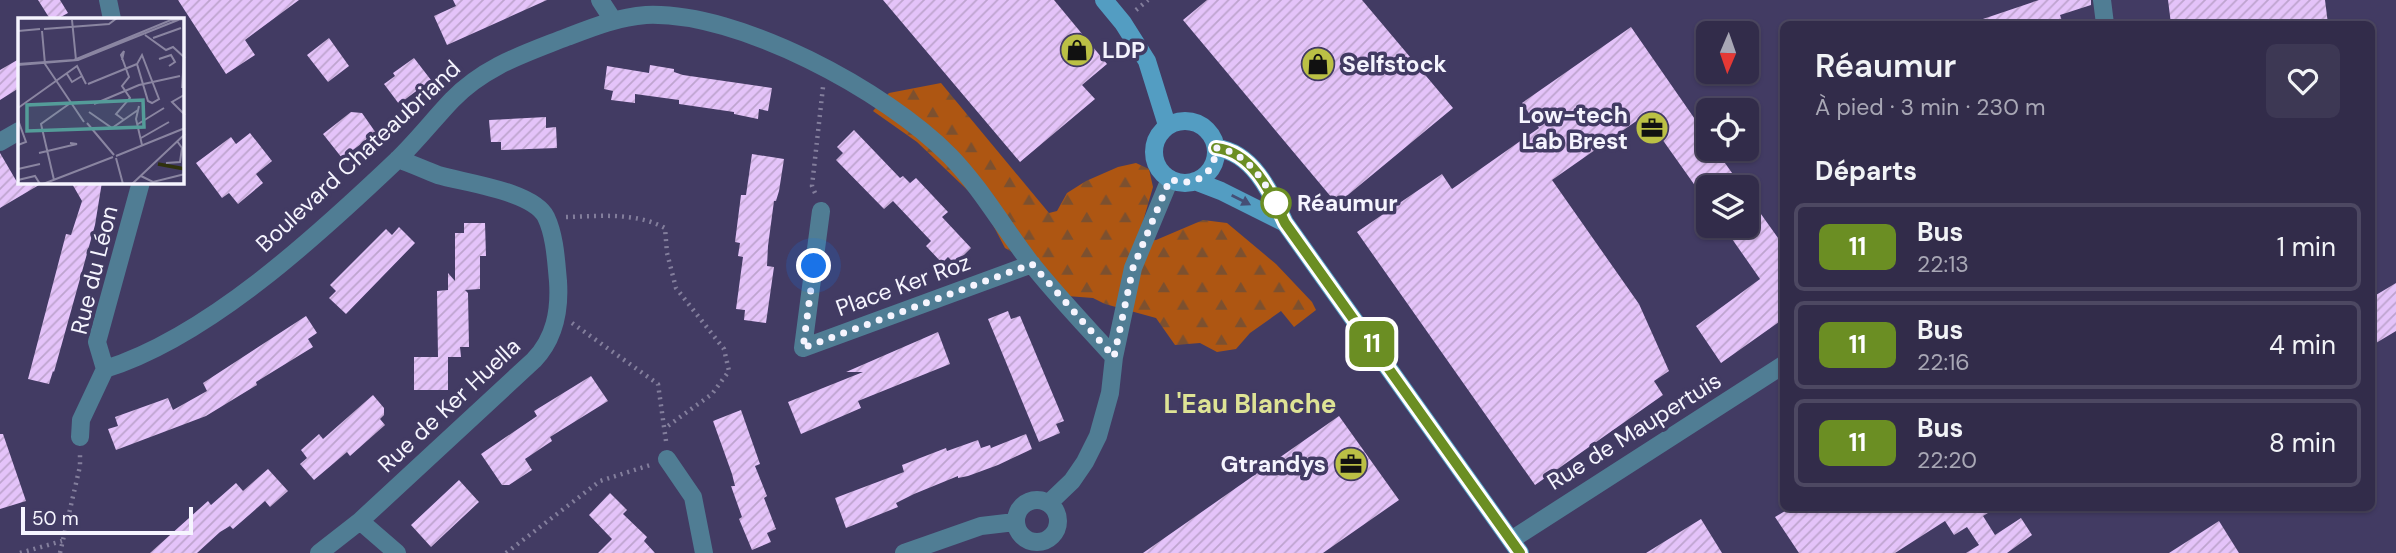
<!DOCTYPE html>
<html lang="fr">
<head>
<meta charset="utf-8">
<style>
	body { margin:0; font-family:"DM Sans",sans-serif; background:#3d3854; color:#f1f3f6; height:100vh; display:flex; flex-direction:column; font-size:26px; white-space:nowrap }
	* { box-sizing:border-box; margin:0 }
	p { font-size:23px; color:#a8a7b5 }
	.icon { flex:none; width:38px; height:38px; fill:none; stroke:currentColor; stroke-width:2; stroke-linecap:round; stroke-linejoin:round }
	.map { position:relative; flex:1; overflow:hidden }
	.drawer { position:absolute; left:1780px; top:21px; width:595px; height:490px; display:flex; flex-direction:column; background:#322c4a; border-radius:10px; box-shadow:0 2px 5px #0004,0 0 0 2px #4d4862 }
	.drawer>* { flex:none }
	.badge { padding:0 14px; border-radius:10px; font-size:24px; line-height:46px }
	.needle { width:46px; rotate:182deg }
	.fabs { position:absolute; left:1696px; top:21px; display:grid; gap:14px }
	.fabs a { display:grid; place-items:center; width:63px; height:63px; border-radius:10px; background:#322c4a; box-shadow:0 2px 5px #0004,0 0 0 2px #4d4862; font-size:35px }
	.scale { position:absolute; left:21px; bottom:18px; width:172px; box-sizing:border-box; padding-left:7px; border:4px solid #f5f4fe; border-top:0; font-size:19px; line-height:24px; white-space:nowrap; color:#f5f4fe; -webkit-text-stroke:5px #423b63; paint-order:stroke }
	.you { position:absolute; width:35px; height:35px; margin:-18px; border:5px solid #fff; border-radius:50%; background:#1a73e8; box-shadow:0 0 0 10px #1a73e833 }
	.map>.badge { position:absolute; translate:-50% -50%; box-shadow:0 0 0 4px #fff }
	h2 { padding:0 35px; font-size:26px; line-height:63px }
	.round { display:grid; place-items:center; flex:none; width:74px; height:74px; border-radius:10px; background:#3d3854 }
	.headline { display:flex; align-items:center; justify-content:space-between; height:119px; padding:0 35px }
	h1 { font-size:33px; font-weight:600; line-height:52px }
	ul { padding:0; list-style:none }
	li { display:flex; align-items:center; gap:21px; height:88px; margin:0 14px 10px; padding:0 21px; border:4px solid #4d4862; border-radius:10px }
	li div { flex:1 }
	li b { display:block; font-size:26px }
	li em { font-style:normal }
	li .badge { min-width:77px; font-weight:700; text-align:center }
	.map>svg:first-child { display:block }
</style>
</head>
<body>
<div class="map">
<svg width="2396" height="553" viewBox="0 0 2396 553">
	<defs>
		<pattern id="forest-firs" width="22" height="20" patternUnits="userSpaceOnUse" patternTransform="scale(1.75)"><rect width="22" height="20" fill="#ae5612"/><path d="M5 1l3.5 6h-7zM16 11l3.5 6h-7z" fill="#7c502f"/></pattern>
		<pattern id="building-hatch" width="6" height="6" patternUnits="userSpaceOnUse" patternTransform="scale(1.75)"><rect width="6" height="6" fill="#e4c3f9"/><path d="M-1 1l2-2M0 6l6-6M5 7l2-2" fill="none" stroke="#bea4ce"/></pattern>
	</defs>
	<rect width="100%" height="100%" fill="#423b63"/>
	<path fill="url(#forest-firs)" d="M941 83 1049 213 1057 211 1067 193 1086 181 1118 167 1136 163 1149 169 1153 187 1137 242 1156 240 1203 220 1227 223 1276 264 1312 302 1316 310 1294 327 1281 311 1250 333 1236 349 1217 352 1200 343 1175 345 1156 318 1105 304 1093 298 1067 296 1048 273 1005 248 982 204 917 142 873 111 889 93Z"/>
	<path fill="url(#building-hatch)" d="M38 0H60L68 13 57 19H50Z
		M178 0H299L245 40 255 55 226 74Z
		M453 0H547L447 45 434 16 456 6Z
		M883 0H1054L1107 64 1082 85 1095 99 1020 162Z
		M1207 0H1362L1453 108 1337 204 1183 20Z
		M2039 0H2091V5L2060 15 2063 24H1977V21Z
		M2168 0H2325L2328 24H2171Z
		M1631 27 1708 138V149H1715L1742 187H1696L1645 115 1552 180 1639 304 1669 371 1654 381 1663 395 1535 485 1357 232 1442 174 1452 189 1539 128 1522 103Z
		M329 38 349 66 328 82 307 55Z
		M414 58 431 80 399 104 384 84 395 76 393 73Z
		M19 59V88L0 100V70Z
		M650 65 674 69V72L683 75 772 88 768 111 759 109 758 119 734 114V112L679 104V100L635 94V103L611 100 613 91 604 89 607 66 649 73Z
		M351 112 362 113 376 133 342 158 323 134Z
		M546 117V128L556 127 557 148 501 150V142H491L489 120Z
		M854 130 900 178 903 176 910 183 916 178 948 212 942 217 971 248 955 264 948 257 942 263 926 246 931 241 893 201 884 209 836 160 843 153 837 147Z
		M250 133 272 161 256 174 263 183 238 204 229 193 222 198 196 163 231 137 236 144Z
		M0 153 17 182H44L0 208Z
		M752 154 784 159 779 191 776 201H774L768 246 767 266 774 267 766 323 744 320 745 310 736 309 743 257 738 256 740 243 735 242 741 195H746Z
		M71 182H102L95 225 54 372 53 371 49 384 28 379 66 234 71 235 82 201Z
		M1746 193 1783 245V319L1721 363 1696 326 1760 279 1723 226H1746Z
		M464 223H485L486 256H480V289L465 290 468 293 469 347H460L461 357H448V390H414V357H438L437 291 448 290V273L455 281V233H464Z
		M399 227 415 243 346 314 329 298 336 291 330 285 386 229 392 235Z
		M2396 283V331L2371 346V298Z
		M1008 311 1011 319 1020 316 1064 421 1056 424 1060 433 1039 442 988 319Z
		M306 316 317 333 308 339 313 347 256 382 257 385 206 416 116 450 108 429 118 426 115 417 168 398 173 410 207 391 203 383Z
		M938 332 950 364 858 401 861 408 801 434 788 402 863 372H846Z
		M591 376 608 401 550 437 552 441 525 459 532 470 509 485H502L481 454 537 416 534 411Z
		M373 395 384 408V415L380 419 385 425 350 456 347 452 314 480 300 464 307 458 301 450 319 434 323 439Z
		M741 410 760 464 755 466 767 496 764 498 776 529 767 533 771 542 752 550 739 519 742 517 731 486H735L732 474 713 421Z
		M1339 416 1399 500 1323 553H1143Z
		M0 434H3L26 501 0 509Z
		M1026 434 1032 449 998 465 968 476 958 478V476L914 494 896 503 898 507 846 528 835 498 904 472 902 465 946 448 947 451 978 440 981 448 990 445 991 448Z
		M268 469 288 491 270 507 265 501 233 529 230 526 220 532 197 553H150L208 501 211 505 236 483 243 491Z
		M459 480 479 502 431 547 411 525Z
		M610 493 627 510 623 514 647 537 644 541 655 553H598L612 539 589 515Z
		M1790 508H1996L1983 516 1995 535 2021 518 2032 535 2007 553H1966L1979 545 1967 527 1954 535 1945 521 1895 553H1799L1775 517Z
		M1701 519 1722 553H1646Z
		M2219 521 2239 553H2169Z"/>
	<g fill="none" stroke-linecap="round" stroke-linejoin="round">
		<path stroke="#837e9c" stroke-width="4.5" stroke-dasharray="2 5" stroke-linecap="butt" d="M1136 10 1148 0
			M815 193 812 186 823 87
			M566 217C600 216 635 212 665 228L667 253 676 288 724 349 729 371 712 394 665 428
			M572 323 658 384 666 441
			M20 553 62 541
			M60 553 80 466V455
			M506 553 600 481 650 465"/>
		<path stroke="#507d94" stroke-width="18" d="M108 0 112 19
			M600 0 613 20
			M2102 0 2105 24
			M0 142 19 131
			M821 211 803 348 1032 264
			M105 369C208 337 318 235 396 161 416 142 433 120 452 100 485 66 524 54 567 37 593 27 618 17 646 15 739 11 886 91 950 156 981 188 1003 227 1030 262 1056 295 1086 326 1114 357
			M105 369 97 342 141 182
			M80 437 81 420 105 369
			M667 459 693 497 704 553
			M1016 521a21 21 0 1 1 42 0a21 21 0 1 1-42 0Z
			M1049 503 1072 481 1085 462 1098 436 1110 393 1114 357 1133 268 1170 179
			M360 521 397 553
			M1511 540 1783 365
			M319 553 360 521 534 360C555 338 560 311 558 281 556 260 555 236 546 217 533 191 465 183 438 175 425 170 412 164 398 159
			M904 553 981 526 1015 522"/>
		<path stroke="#539dc2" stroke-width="18" d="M1104 0 1123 23 1147 61 1167 125
			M1154 152a31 31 0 1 1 62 0a31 31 0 1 1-62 0Z
			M1216 148C1253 152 1271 193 1285 223L1520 553
			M1195 181 1221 191 1285 223"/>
	</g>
	<defs><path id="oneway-solid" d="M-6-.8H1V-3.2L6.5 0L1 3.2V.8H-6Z" transform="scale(1.75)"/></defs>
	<use fill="#454f76" href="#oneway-solid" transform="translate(1241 200) rotate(27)"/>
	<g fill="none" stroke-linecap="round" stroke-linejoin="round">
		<defs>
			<path id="line" d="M1216 148C1253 152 1271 193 1285 223L1520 553"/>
		</defs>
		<use href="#line" stroke="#fff" stroke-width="16"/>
		<use href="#line" stroke="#6b8e23" stroke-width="10"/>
		<path stroke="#f5f4fe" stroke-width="7" stroke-dasharray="0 12.6" d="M814 266 803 348 1032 264 1114 357 1133 268 1170 179C1195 189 1215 174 1216 148 1245 151 1263 179 1276 203"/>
	</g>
	<defs>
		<symbol id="shop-disc" viewBox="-11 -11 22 22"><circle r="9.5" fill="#bbc045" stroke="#423b63"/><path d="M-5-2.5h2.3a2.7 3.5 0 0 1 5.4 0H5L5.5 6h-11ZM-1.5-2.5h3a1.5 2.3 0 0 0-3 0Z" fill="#111"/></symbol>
		<symbol id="office-disc" viewBox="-11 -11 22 22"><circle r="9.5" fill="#bbc045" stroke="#423b63"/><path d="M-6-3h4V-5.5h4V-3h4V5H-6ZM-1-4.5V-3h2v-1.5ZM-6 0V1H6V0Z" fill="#111"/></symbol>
	</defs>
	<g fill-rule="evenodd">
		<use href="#shop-disc" x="1058" y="31" width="38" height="38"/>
		<use href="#shop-disc" x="1299" y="45" width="38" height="38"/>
		<use href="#office-disc" x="1633" y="109" width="38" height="38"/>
		<use href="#office-disc" x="1332" y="445" width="38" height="38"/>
	</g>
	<circle fill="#fff" stroke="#6b8e23" stroke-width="3.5" cx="1276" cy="203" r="14"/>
	<g text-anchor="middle" stroke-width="7" stroke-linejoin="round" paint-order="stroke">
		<g font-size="23" font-weight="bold" fill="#f5f4fe" stroke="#423b63" text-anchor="start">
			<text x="1102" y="58">LDP</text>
			<text x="1342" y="72">Selfstock</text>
			<text x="1628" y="123" text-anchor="end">Low-tech<tspan x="1628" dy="26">Lab Brest</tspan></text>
			<text x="1326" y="472" text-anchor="end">Gtrandys</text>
		</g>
		<g font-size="23" fill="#f5f4fe" stroke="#423b63">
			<text transform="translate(358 156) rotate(-43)" y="8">Boulevard Chateaubriand</text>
			<text transform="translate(94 270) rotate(-76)" y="8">Rue du Léon</text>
			<text transform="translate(903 285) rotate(-20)" y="8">Place Ker Roz</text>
			<text transform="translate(449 405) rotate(-43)" y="8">Rue de Ker Huella</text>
			<text transform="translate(1634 431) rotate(-32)" y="8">Rue de Maupertuis</text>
		</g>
		<g font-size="23" font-weight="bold" fill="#f5f4fe" stroke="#423b63" text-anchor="start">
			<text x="1297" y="211">Réaumur</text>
		</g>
		<g font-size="26" font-weight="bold" fill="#dee395" stroke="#423b63">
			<text x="1250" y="413">L'Eau Blanche</text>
		</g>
	</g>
	<g transform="translate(18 18)">
		<rect width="166" height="166" fill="#423b63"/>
		<path fill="none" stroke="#2f310d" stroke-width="3.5" d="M140 146 167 151"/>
		<path fill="none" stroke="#8a85a1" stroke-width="2" d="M47 0H78M54 2 58 42M26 11 91 6 99 0M0 13 22 11M24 13 27 46 66 104M127 17 148 32 155 29 167 40M135 20 163 10M124 37 141 81 134 85 130 83 119 46ZM141 41 153 37 157 44 151 48M104 42 106 33 103 37 111 59 104 68 112 80 98 96 106 102M0 46 56 42 153 2 167 1M0 47 60 42 165 0M49 56 54 64 64 58M70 66 119 46M164 70 166 39M166 77 154 84 167 97M76 86 121 67 162 58M121 88 118 101 124 127M0 90 59 48 68 66M71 94 94 110 120 92M69 105 96 137M120 106 146 90M123 120 151 104M0 127 8 124 0 102M21 135 59 126 52 125M98 138 167 110M98 140 105 166M148 145 162 144 164 130 159 123M0 151 22 146M123 158 135 164 167 156M0 162 17 158 22 166M36 162 23 106 51 86M25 166 95 139M114 166 167 116"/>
		<path fill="#549c99" fill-opacity="0.15" stroke="#549c99" stroke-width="3.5" d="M125 82 126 109 9 113V87Z"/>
		<rect width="166" height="166" fill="none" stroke="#f5f4fe" stroke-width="3.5"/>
	</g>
</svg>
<div class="fabs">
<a><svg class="needle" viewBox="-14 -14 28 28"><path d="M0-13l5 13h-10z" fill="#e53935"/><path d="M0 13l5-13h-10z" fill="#a8a7b5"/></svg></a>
<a><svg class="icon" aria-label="locate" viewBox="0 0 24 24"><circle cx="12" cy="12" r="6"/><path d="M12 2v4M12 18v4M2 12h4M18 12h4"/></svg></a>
<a><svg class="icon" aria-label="layers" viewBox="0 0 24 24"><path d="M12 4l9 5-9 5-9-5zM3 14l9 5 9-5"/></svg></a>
</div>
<div class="scale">50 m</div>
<div class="you" style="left:814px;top:266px"></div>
<b class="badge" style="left:1372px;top:344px;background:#6b8e23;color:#fff">11</b>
<section class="drawer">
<div class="headline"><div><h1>Réaumur</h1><p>À pied · 3 min · 230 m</p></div><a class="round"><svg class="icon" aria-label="heart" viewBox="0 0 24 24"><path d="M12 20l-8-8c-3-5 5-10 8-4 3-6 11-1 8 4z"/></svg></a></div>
<h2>Départs</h2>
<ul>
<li><span class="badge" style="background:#6b8e23;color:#fff">11</span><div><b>Bus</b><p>22:13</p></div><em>1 min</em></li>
<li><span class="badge" style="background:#6b8e23;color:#fff">11</span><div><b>Bus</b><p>22:16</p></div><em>4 min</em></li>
<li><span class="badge" style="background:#6b8e23;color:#fff">11</span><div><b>Bus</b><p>22:20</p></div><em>8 min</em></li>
</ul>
</section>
</div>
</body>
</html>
